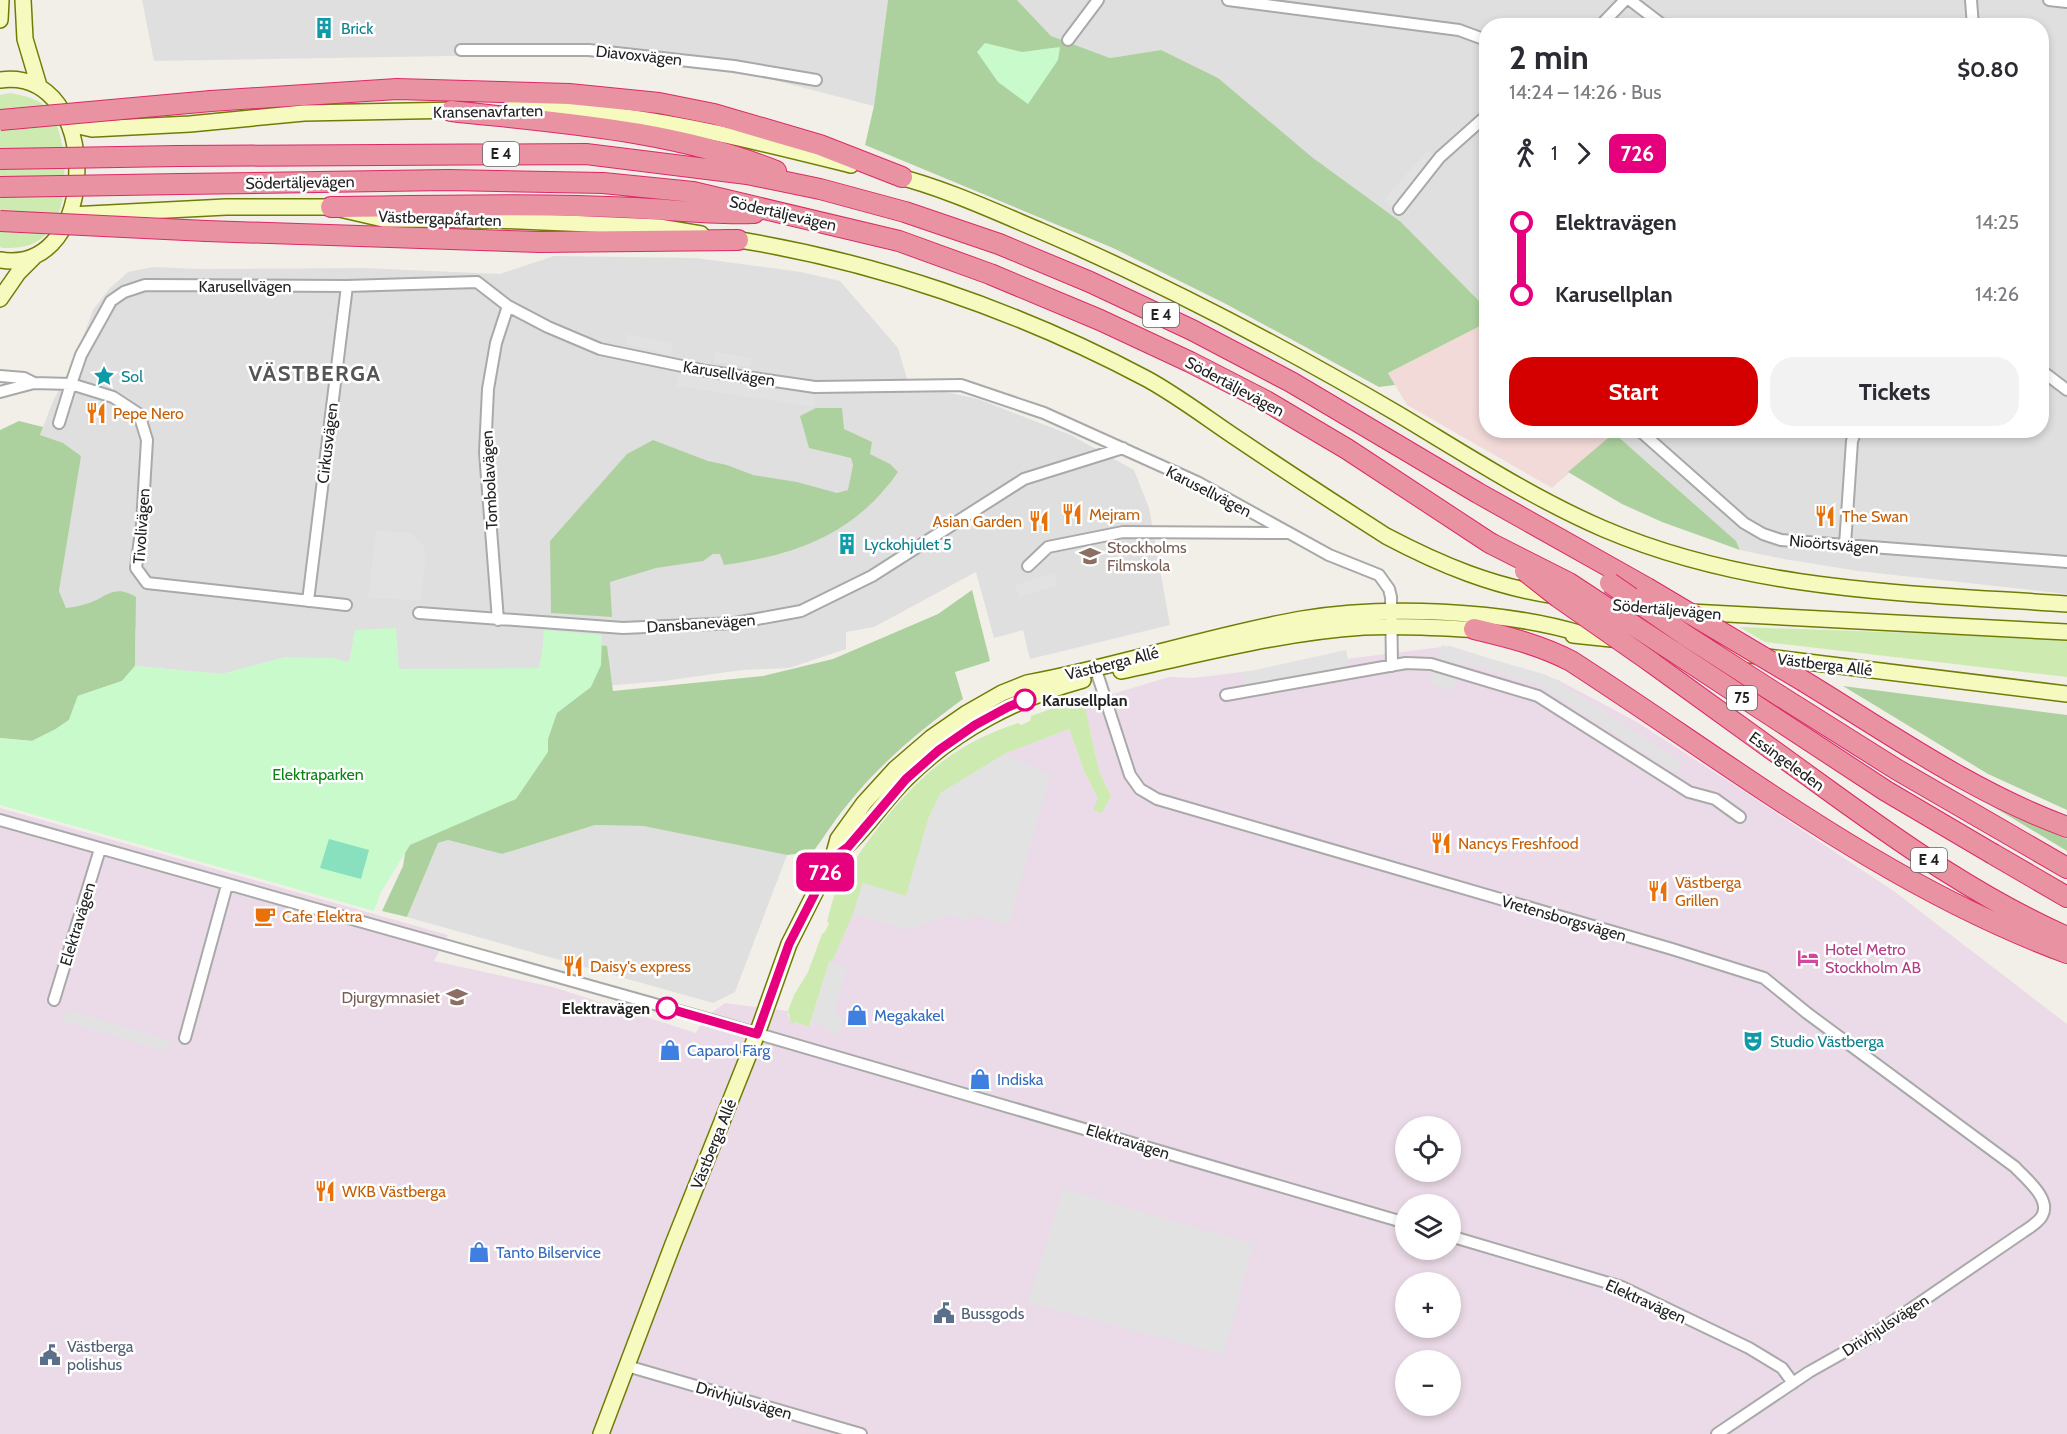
<!DOCTYPE html>
<html lang="en">
<head>
<meta charset="utf-8">
<style>
	body { margin:0; font-family:Cabin,sans-serif; background:#f2f2f3; color:#2b2b33; height:100vh; display:flex; flex-direction:column; font-size:22px; white-space:nowrap }
	* { box-sizing:border-box; margin:0 }
	p { font-size:20px; color:#7c7c81 }
	.icon { flex:none; width:33px; height:33px; fill:none; stroke:currentColor; stroke-width:2; stroke-linecap:round; stroke-linejoin:round }
	.map { position:relative; flex:1; overflow:hidden }
	.sheet { position:absolute; left:1479px; top:18px; width:570px; height:420px; display:flex; flex-direction:column; background:#fff; border-radius:24px; box-shadow:0 3px 9px #0003 }
	.sheet>* { flex:none }
	.badge { padding:0 12px; border-radius:9px; font-size:21px; line-height:39px }
	.buttons { position:absolute; left:1395px; top:1116px; display:grid; gap:12px }
	.buttons a { display:grid; place-items:center; width:66px; height:66px; border-radius:50%; background:#fff; box-shadow:0 3px 9px #0003; font-size:30px }
	.map>.badge { position:absolute; translate:-50% -50%; box-shadow:0 0 0 3px #fff }
	.legs { display:flex; align-items:center; gap:9px; height:66px; padding:0 30px; font-size:20px }
	.legs p { margin-inline-start:auto }
	.head { display:flex; align-items:center; justify-content:space-between; height:102px; padding:0 30px }
	h1 { font-size:33px; font-weight:800; line-height:45px }
	.button { display:flex; gap:12px; margin-top:auto; padding:12px 30px }
	.button a { flex:1; height:69px; border-radius:24px; background:#d40000; color:#fff; font-size:24px; font-weight:800; line-height:69px; text-align:center }
	.button a+a { background:#f2f2f3; color:#2b2b33 }
	ul { padding:0 30px; list-style:none }
	li { display:flex; align-items:center; gap:21px; height:72px; font-size:22px }
	li i { display:grid; place-items:center; width:9px; height:100%; margin:0 8px; background:currentColor }
	li i::after { content:''; width:15px; height:15px; margin:-8px; border:4px solid; border-radius:50%; background:#fff }
	li p { margin-inline-start:auto }
	li:first-child i { background:linear-gradient(#0000 50%,currentColor 0) }
	li:last-child i { background:linear-gradient(currentColor 50%,#0000 0) }
	.map>svg:first-child { display:block }
</style>
</head>
<body>
<div class="map">
<svg width="2067" height="1434" viewBox="0 0 2067 1434">
	<rect width="100%" height="100%" fill="#f2efe9"/>
	<path fill="#e0dfdf" d="M142 0H888L874 106 758 76 592 57 513 55 154 61Z
		M1017 0H2067V594L1858 571 1784 559 1740 550 1736 541 1612 431 2042 430V26H1486V308L1401 222 1161 50 1110 58 1051 36Z
		M554 256 696 258 801 272 840 281 898 348 910 389 941 391 978 399 1071 435 1134 470 1149 508 1170 625 1030 659 1023 630 994 638 976 572 874 627 846 632V649L789 668 742 670 664 681 591 687 402 673 286 657 222 674 135 666 136 629 66 608 59 591 79 465 40 435 53 401 74 362 93 310 109 289 128 272 153 267 198 269 363 268 500 274Z
		M595 825 643 826 787 855 735 992 713 1003 407 917 438 843 448 840 502 854Z"/>
	<path fill="#f2dad9" d="M1486 323V430H1612L1614 433 1552 488 1407 405 1388 373Z"/>
	<path fill="#ebdbe8" fill-rule="evenodd" d="M1450 646 1558 680 1637 722 1736 786 1895 892 2067 1024V1434H0V808L448 935 434 961 553 987 696 1033 704 1018 725 1003 788 1011V1016L795 1022 809 1027 829 962 834 957 853 914 863 883 924 838 929 817 1004 754 1069 729 1085 773 1099 798 1111 796 1099 771 1089 725 1082 703 1169 677 1194 678ZM1406 1126H1450V1172H1406ZM1406 1204H1450V1250H1406ZM1406 1282H1450V1328H1406ZM1406 1360H1450V1406H1406Z"/>
	<path fill="#cdebb0" d="M10 93C20 95 32 97 41 103 66 119 68 180 61 206 58 216 52 227 45 235 34 247 19 248 3 248L0 247V95Z
		M1739 627 2000 636 2067 641V677L1765 642Z
		M1073 701 1082 703 1085 707 1099 771 1111 796 1102 813 1093 810 1098 798 1085 773 1069 729 1004 754 929 817 906 896 863 883 853 914 834 958 829 962 809 1027 795 1022 792 1024 788 1011 794 995 808 972 822 934 825 932 829 923 827 922C830 910 833 897 838 886 841 878 848 871 853 863 881 821 916 777 959 750 978 738 997 730 1018 723L1021 725 1030 721 1031 716Z"/>
	<path fill="#add19e" d="M888 0H1017L1051 36 1110 58 1161 50 1218 78 1313 158 1401 222 1486 308V323L1388 373 1395 385 1379 387 1226 304 1113 248 865 145 874 106Z
		M816 408H842L844 429 872 442 870 454 890 464 898 472C855 534 796 555 724 565L720 554H713L703 561 656 568 610 582 612 617 551 613 550 541 627 454 653 440 708 461 727 465 753 475 797 482 837 493 848 490 853 465 851 458 809 448 800 416Z
		M19 421 43 427 40 435 63 443 81 456 59 591 66 608C73 607 80 606 86 604 107 598 112 583 136 597L135 666 122 681 78 696 69 720 56 729 32 741 0 738V430Z
		M1614 433 1736 541 1740 550 1662 522 1622 504 1568 472Z
		M972 590 990 661 955 672 963 699C923 728 883 761 852 799 838 815 826 834 813 852L787 855 643 826 595 825 502 854 448 840 438 843 407 917 382 911 403 866 410 823 536 687 549 641 607 646 613 691 763 676 833 659 938 614Z
		M1843 686 2067 715V810L1988 774Z
		M1962 788 2067 839V851Z"/>
	<path fill="#c8facc" d="M985 43 1022 52 1060 47 1058 60 1028 104 998 82 977 52Z
		M396 628 399 669 539 668 542 653 544 630 602 635 601 665 591 687 557 713 548 739V752L516 799 410 845 381 892 374 911 0 805V738L32 741 56 729 69 720 78 696 122 681 135 666 222 674 286 657 332 658 349 662 355 630Z"/>
	<path fill="#88e0be" d="M329 839 369 850 361 879 320 868Z"/>
	<path fill="#e2e2e2" d="M1427 150 1439 160 1397 212 1384 200Z
		M628 334 673 344 671 355 626 344Z
		M716 352 752 358 750 367 714 362Z
		M679 374 814 395V407L677 386Z
		M376 531 406 532 413 535 424 546 426 557 421 600 368 598Z
		M1054 573 1058 585 1019 597 1015 585Z
		M1442 645 1547 675 1682 762 1676 773 1538 684 1462 662 1453 691 1429 683Z
		M1346 650 1351 673 1246 692 1241 673Z
		M1004 754 1050 775 1008 925 972 914 969 921 947 915 909 930 853 914 863 883 906 896 929 817 940 793Z
		M829 962 847 967 834 1011 843 1020 838 1038 827 1027 811 1022Z
		M66 1010 170 1040 167 1052 62 1021Z
		M1063 1189 1253 1244 1224 1354 1028 1303Z"/>
	<g fill="none" stroke-linecap="round" stroke-linejoin="round">
		<defs>
			<path id="street" d="M1228 0 1459 30 1486 40
				M1630 0 1664 26
				M1971 0 1973 26
				M2049 0 2067 2
				M1600 26 1625 0
				M1068 40 1098 0
				M461 50H589L734 66 816 80
				M1399 209 1440 157 1486 116
				M2042 371 2067 390
				M0 376 24 378 34 383 0 392
				M34 383 71 384 81 355 111 301 124 292 145 285 347 286 477 282 508 306 548 327 600 349 706 371 815 387 961 385 1044 413 1197 482 1329 555 1379 575 1389 589 1391 597 1392 666
				M59 423 71 384 113 397 139 414 147 440 142 524 136 568 147 583 346 605
				M1639 430 1744 523 1763 534 1781 540 2067 562
				M1845 545 1852 441 1856 430
				M1028 566 1048 547 1123 532 1288 533
				M308 601 347 286
				M419 613 623 628 735 623 801 611 872 576 1024 479 1123 448
				M498 620 485 452 488 389 496 343 508 306
				M1095 667 1130 775 1140 789 1157 799 1672 949 1764 978 1807 1013 2015 1167C2025 1178 2052 1199 2042 1216 2038 1223 2029 1228 2023 1232L1864 1341 1809 1372 1717 1434
				M1226 695 1406 663 1431 664 1538 696 1689 792 1715 799 1740 817
				M0 820 704 1018 1406 1223
				M54 1000 100 849
				M185 1038 227 885
				M1450 1236 1622 1287 1749 1348 1782 1368 1793 1383
				M627 1366 861 1434"/>
			<path id="secondary" d="M23 0 25 39 39 86
				M0 20 1 0
				M0 80C103 65 102 277 0 260
				M512 109C536 110 561 109 585 112 676 121 763 143 851 165
				M69 124 92 129 190 124 304 113 461 110
				M892 175C942 187 994 211 1041 231 1164 284 1282 346 1398 414 1465 454 1532 498 1604 529 1751 592 1910 593 2067 604
				M70 215 226 207H331L383 219 495 220 659 227 701 234
				M727 238C872 260 1017 310 1147 379 1178 396 1208 419 1238 439 1287 472 1336 504 1386 536 1441 565 1494 587 1556 596
				M0 299 18 273 34 257
				M1690 612 2067 632
				M1573 635 1659 644
				M1710 650 2067 694
				M1121 671C1201 654 1283 632 1364 627 1404 625 1443 628 1483 630
				M833 857C861 837 880 805 905 780 953 731 1017 698 1083 680
				M601 1434 673 1244 757 1034 789 944 833 857 838 839 864 803 895 769 931 738 967 713 1002 693 1027 683C1120 666 1210 635 1302 619 1384 605 1503 610 1582 634"/>
			<path id="highway" d="M211 101 397 89 569 94 659 103 714 114 820 145 902 177
				M451 111C560 123 673 130 776 171
				M178 156 586 154 747 174 820 189 905 212 999 244 1090 282 1192 330 1291 382 1478 493 1647 588
				M181 184 448 180 603 183 693 192 899 241 990 274 1100 320 1190 362 1266 401 1347 449 1490 543
				M331 207C432 206 534 203 636 208 676 210 714 215 754 213
				M206 231 540 242 738 240
				M1474 629C1508 637 1540 645 1571 661 1732 765 1885 886 2067 953
				M1651 662C1710 705 1769 748 1828 790 1904 845 1981 899 2067 937
				M1805 682C1890 734 1974 793 2067 827
				M1780 696 1896 769 2067 868
				M1993 854 2067 897"/>
		</defs>
		<use href="#street" stroke="#a9a9a9" stroke-width="14"/>
		<use href="#secondary" stroke="#707d05" stroke-width="18"/>
		<use href="#highway" stroke="#dc2a67" stroke-width="22"/>
		<use href="#street" stroke="#fff" stroke-width="10"/>
		<use href="#secondary" stroke="#f7fabf" stroke-width="15"/>
		<use href="#highway" stroke="#e892a2" stroke-width="20"/>
		<defs>
			<path id="highway-bridge" d="M0 120 211 101
				M0 159 178 156
				M0 187 181 184
				M0 221 206 231
				M1490 543 1569 583 1886 791 1993 854
				M1525 571 1558 597 1651 662
				M1610 583 1685 635 1780 696
				M1647 588 1805 682"/>
		</defs>
		<use href="#highway-bridge" stroke="#dc2a67" stroke-width="22" stroke-linecap="butt"/>
		<use href="#highway-bridge" stroke="#e892a2" stroke-width="20"/>
	</g>
	<g fill="none" stroke-linecap="round" stroke-linejoin="round">
		<defs>
			<path id="line-1" d="M667 1008 757 1034 789 944 833 858 848 847 906 779 939 750 975 725 1008 707 1025 700"/>
		</defs>
		<use href="#line-1" stroke="#fff" stroke-width="14"/>
		<use href="#line-1" stroke="#e6007e" stroke-width="9"/>
	</g>
	<defs>
		<symbol id="building-bare" viewBox="-9 -9 18 18"><path d="M-4-6H4V6H1V3H-1V6H-4ZM-2.5-4.3h1.7v1.8h-1.7ZM.8-4.3h1.7v1.8H.8ZM-2.5-1h1.7V.8h-1.7ZM.8-1h1.7V.8H.8Z" fill="#0f9aa8" stroke="#fff" stroke-width="2.5" paint-order="stroke"/></symbol>
		<symbol id="sight-bare" viewBox="-9 -9 18 18"><path d="M0-6L1.8-2.2L6-1.7L2.9 1.2L3.7 5.4L0 3.3L-3.7 5.4L-2.9 1.2L-6-1.7L-1.8-2.2Z" fill="#0f9aa8" stroke="#fff" stroke-width="2.5" paint-order="stroke"/></symbol>
		<symbol id="restaurant-bare" viewBox="-9 -9 18 18"><path d="M-5-6h1v4h1v-4h1v4h1v-4h1v5L-1.5 .5V6h-2V.5L-5-1ZM5-6V6H3V1.5H1.5Q1.5-4 5-6Z" fill="#e8710a" stroke="#fff" stroke-width="2.5" paint-order="stroke"/></symbol>
		<symbol id="school-bare" viewBox="-9 -9 18 18"><path d="M0-5L7-2L0 1L-7-2ZM-4 1L0 2.5L4 1V4Q0 6-4 4Z" fill="#8d6e63" stroke="#fff" stroke-width="2.5" paint-order="stroke"/></symbol>
		<symbol id="cafe-bare" viewBox="-9 -9 18 18"><path d="M-5.5-4.5H6V0H3Q3 3.5 0 3.5H-2.5Q-5.5 3.5-5.5 0ZM3-3.2v2h1.7v-2ZM-6 4.5H4V6H-6Z" fill="#e8710a" stroke="#fff" stroke-width="2.5" paint-order="stroke"/></symbol>
		<symbol id="hotel-bare" viewBox="-9 -9 18 18"><path d="M-6-4.5h1.5V1H6V5H4.5V3h-9V5H-6ZM-4 0a1.8 1.8 0 1 1 3.6 0ZM.5 0V-2.5h3Q6-2.5 6 0Z" fill="#d1479c" stroke="#fff" stroke-width="2.5" paint-order="stroke"/></symbol>
		<symbol id="shop-bare" viewBox="-9 -9 18 18"><path d="M-5-2.5h2.3a2.7 3.5 0 0 1 5.4 0H5L5.5 6h-11ZM-1.5-2.5h3a1.5 2.3 0 0 0-3 0Z" fill="#3f7fe0" stroke="#fff" stroke-width="2.5" paint-order="stroke"/></symbol>
		<symbol id="theatre-bare" viewBox="-9 -9 18 18"><path d="M-5-5.5Q0-4 5-5.5V0Q5 5 0 6Q-5 5-5 0ZM-3.3-2.5H-1v1.5H-3.3ZM1-2.5H3.3v1.5H1ZM-2.8 1Q0 5.5 2.8 1Z" fill="#0f9aa8" stroke="#fff" stroke-width="2.5" paint-order="stroke"/></symbol>
		<symbol id="civic-bare" viewBox="-9 -9 18 18"><path d="M-.6-6.5H3V-4.5H.6V-3L4-1V1h2V6H-6V1h2V-1L-.6-3ZM-1.2 2.5V6h2.4V2.5Z" fill="#5c6f8a" stroke="#fff" stroke-width="2.5" paint-order="stroke"/></symbol>
	</defs>
	<g fill-rule="evenodd">
		<use href="#building-bare" x="309" y="13" width="30" height="30"/>
		<use href="#sight-bare" x="89" y="361" width="30" height="30"/>
		<use href="#restaurant-bare" x="81" y="398" width="30" height="30"/>
		<use href="#restaurant-bare" x="1057" y="499" width="30" height="30"/>
		<use href="#restaurant-bare" x="1810" y="501" width="30" height="30"/>
		<use href="#restaurant-bare" x="1024" y="506" width="30" height="30"/>
		<use href="#building-bare" x="832" y="529" width="30" height="30"/>
		<use href="#school-bare" x="1075" y="541" width="30" height="30"/>
		<use href="#restaurant-bare" x="1426" y="828" width="30" height="30"/>
		<use href="#restaurant-bare" x="1643" y="876" width="30" height="30"/>
		<use href="#cafe-bare" x="250" y="901" width="30" height="30"/>
		<use href="#hotel-bare" x="1793" y="943" width="30" height="30"/>
		<use href="#restaurant-bare" x="558" y="951" width="30" height="30"/>
		<use href="#school-bare" x="442" y="982" width="30" height="30"/>
		<use href="#shop-bare" x="842" y="1000" width="30" height="30"/>
		<use href="#theatre-bare" x="1738" y="1026" width="30" height="30"/>
		<use href="#shop-bare" x="655" y="1035" width="30" height="30"/>
		<use href="#shop-bare" x="965" y="1064" width="30" height="30"/>
		<use href="#restaurant-bare" x="310" y="1176" width="30" height="30"/>
		<use href="#shop-bare" x="464" y="1237" width="30" height="30"/>
		<use href="#civic-bare" x="929" y="1298" width="30" height="30"/>
		<use href="#civic-bare" x="35" y="1340" width="30" height="30"/>
	</g>
	<g fill="#fff" stroke="#e6007e" stroke-width="3">
		<circle cx="1025" cy="700" r="10"/>
		<circle cx="667" cy="1008" r="10"/>
	</g>
	<g text-anchor="middle" stroke-width="5" stroke-linejoin="round" paint-order="stroke">
		<g fill="#fff" stroke="#646464" stroke-width="1.5">
			<rect x="483" y="142" width="36" height="24" rx="4.5"/>
			<rect x="1143" y="303" width="36" height="24" rx="4.5"/>
			<rect x="1727" y="686" width="30" height="24" rx="4.5"/>
			<rect x="1911" y="848" width="36" height="24" rx="4.5"/>
		</g>
		<g font-size="15" font-weight="bold" fill="#222">
			<text x="501" y="159">E 4</text>
			<text x="1161" y="320">E 4</text>
			<text x="1742" y="703">75</text>
			<text x="1929" y="865">E 4</text>
		</g>
		<g font-size="16" fill="#0d838f" stroke="#fff" text-anchor="start">
			<text x="341" y="34">Brick</text>
			<text x="121" y="382">Sol</text>
			<text x="864" y="550">Lyckohjulet 5</text>
			<text x="1770" y="1047">Studio Västberga</text>
		</g>
		<g font-size="16" fill="#222" stroke="#fff">
			<text transform="translate(639 55) rotate(6)" y="6">Diavoxvägen</text>
			<text transform="translate(488 111) rotate(-1)" y="6">Kransenavfarten</text>
			<text transform="translate(300 182) rotate(-1)" y="6">Södertäljevägen</text>
			<text transform="translate(783 213) rotate(13)" y="6">Södertäljevägen</text>
			<text transform="translate(440 218) rotate(2)" y="6">Västbergapåfarten</text>
			<text x="245" y="292">Karusellvägen</text>
			<text transform="translate(729 373) rotate(9)" y="6">Karusellvägen</text>
			<text transform="translate(1235 386) rotate(28)" y="6">Södertäljevägen</text>
			<text transform="translate(327 443) rotate(-83)" y="6">Cirkusvägen</text>
			<text transform="translate(489 480) rotate(-93)" y="6">Tombolavägen</text>
			<text transform="translate(1209 491) rotate(27)" y="6">Karusellvägen</text>
			<text transform="translate(141 526) rotate(-86)" y="6">Tivolivägen</text>
			<text transform="translate(1834 544) rotate(5)" y="6">Nioörtsvägen</text>
			<text transform="translate(1667 609) rotate(5)" y="6">Södertäljevägen</text>
			<text transform="translate(701 623) rotate(-4)" y="6">Dansbanevägen</text>
			<text transform="translate(1112 663) rotate(-14)" y="6">Västberga Allé</text>
			<text transform="translate(1825 664) rotate(7)" y="6">Västberga Allé</text>
			<text transform="translate(1787 761) rotate(36)" y="6">Essingeleden</text>
			<text transform="translate(1564 918) rotate(16)" y="6">Vretensborgsvägen</text>
			<text transform="translate(77 924) rotate(-73)" y="6">Elektravägen</text>
			<text transform="translate(1128 1141) rotate(17)" y="6">Elektravägen</text>
			<text transform="translate(713 1144) rotate(-68)" y="6">Västberga Allé</text>
			<text transform="translate(1646 1301) rotate(24)" y="6">Elektravägen</text>
			<text transform="translate(1885 1325) rotate(-33)" y="6">Drivhjulsvägen</text>
			<text transform="translate(744 1400) rotate(16)" y="6">Drivhjulsvägen</text>
		</g>
		<g font-size="16" fill="#c56008" stroke="#fff" text-anchor="start">
			<text x="113" y="419">Pepe Nero</text>
			<text x="1089" y="520">Mejram</text>
			<text x="1842" y="522">The Swan</text>
			<text x="1022" y="527" text-anchor="end">Asian Garden</text>
			<text x="1458" y="849">Nancys Freshfood</text>
			<text x="1675" y="888">Västberga<tspan x="1675" dy="18">Grillen</tspan></text>
			<text x="282" y="922">Cafe Elektra</text>
			<text x="590" y="972">Daisy's express</text>
			<text x="342" y="1197">WKB Västberga</text>
		</g>
		<g font-size="16" fill="#785e54" stroke="#fff" text-anchor="start">
			<text x="1107" y="553">Stockholms<tspan x="1107" dy="18">Filmskola</tspan></text>
			<text x="440" y="1003" text-anchor="end">Djurgymnasiet</text>
		</g>
		<g font-size="16" font-weight="bold" fill="#222" stroke="#fff" text-anchor="start">
			<text x="1042" y="706">Karusellplan</text>
			<text x="650" y="1014" text-anchor="end">Elektravägen</text>
		</g>
		<g font-size="16" fill="#0c8416" stroke="#fff">
			<text x="318" y="780">Elektraparken</text>
		</g>
		<g font-size="16" fill="#b23c85" stroke="#fff" text-anchor="start">
			<text x="1825" y="955">Hotel Metro<tspan x="1825" dy="18">Stockholm AB</tspan></text>
		</g>
		<g font-size="16" fill="#366cbe" stroke="#fff" text-anchor="start">
			<text x="874" y="1021">Megakakel</text>
			<text x="687" y="1056">Caparol Färg</text>
			<text x="997" y="1085">Indiska</text>
			<text x="496" y="1258">Tanto Bilservice</text>
		</g>
		<g font-size="16" fill="#4e5e75" stroke="#fff" text-anchor="start">
			<text x="961" y="1319">Bussgods</text>
			<text x="67" y="1352">Västberga<tspan x="67" dy="18">polishus</tspan></text>
		</g>
		<g font-size="22" font-weight="bold" letter-spacing="1.5" fill="#555" stroke="#fff">
			<text x="315" y="381">VÄSTBERGA</text>
		</g>
	</g>
</svg>
<div class="buttons">
<a><svg class="icon" aria-label="locate" viewBox="0 0 24 24"><circle cx="12" cy="12" r="6"/><path d="M12 2v4M12 18v4M2 12h4M18 12h4"/></svg></a>
<a><svg class="icon" aria-label="layers" viewBox="0 0 24 24"><path d="M12 4l9 5-9 5-9-5zM3 14l9 5 9-5"/></svg></a>
<a>+</a>
<a>−</a>
</div>
<b class="badge" style="left:825px;top:872px;background:#e6007e;color:#fff">726</b>
<section class="sheet">
<div class="head"><div><h1>2 min</h1><p>14:24 – 14:26 · Bus</p></div><b>$0.80</b></div>
<div class="legs"><svg class="icon" aria-label="walk" viewBox="0 0 24 24"><circle cx="13" cy="4" r="2"/><path d="M13 8l-2 6 4 7M11 14l-3 7M7 12l3-4h3l4 4"/></svg>1<svg class="icon" aria-label="forward" viewBox="0 0 24 24"><path d="M9 5l7 7-7 7"/></svg><b class="badge" style="background:#e6007e;color:#fff">726</b></div>
<ul>
<li><i style="color:#e6007e"></i><b>Elektravägen</b><p>14:25</p></li>
<li><i style="color:#e6007e"></i><b>Karusellplan</b><p>14:26</p></li>
</ul>
<div class="button"><a>Start</a><a>Tickets</a></div>
</section>
</div>
</body>
</html>
